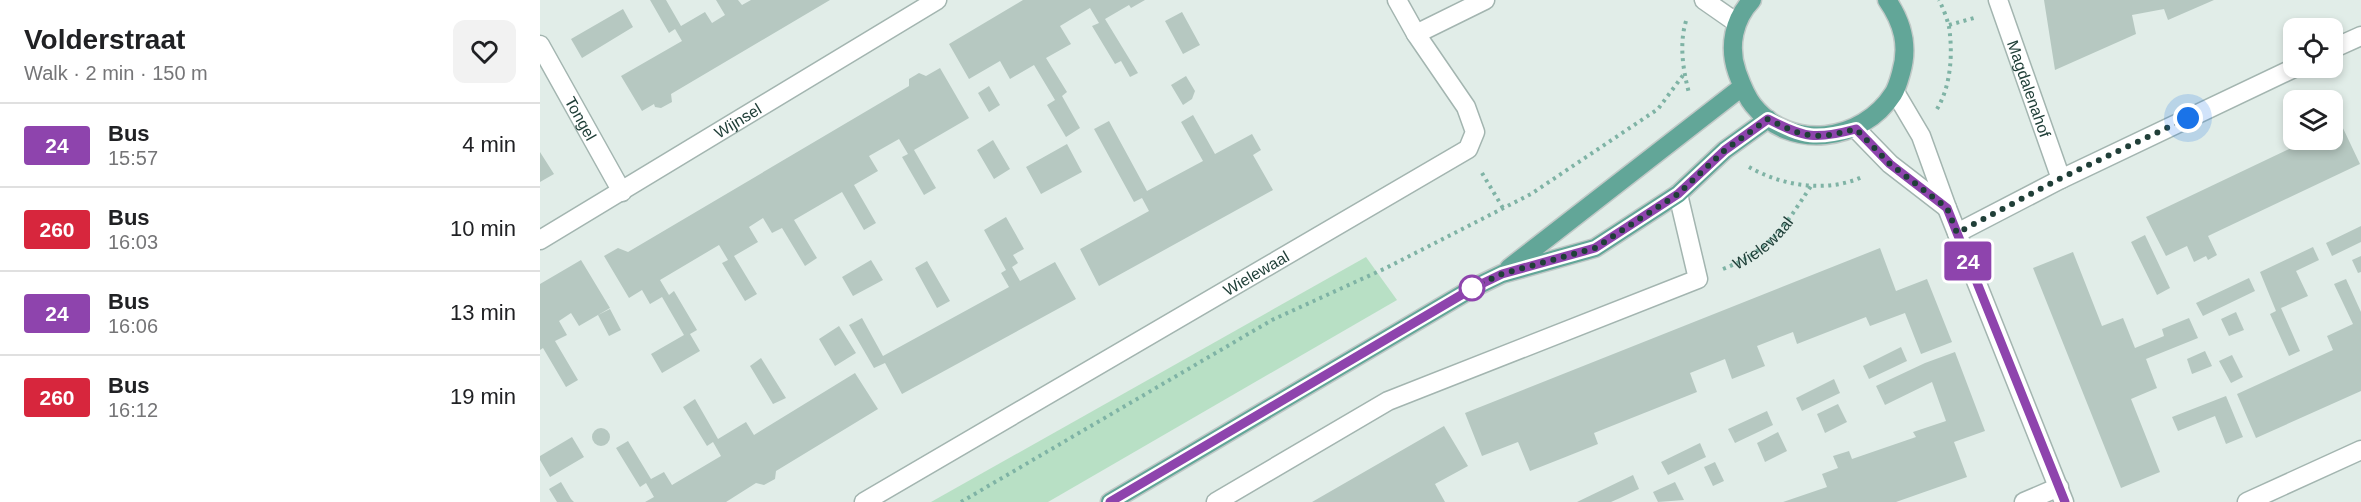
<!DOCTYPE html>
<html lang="en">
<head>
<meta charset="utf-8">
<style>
	body { margin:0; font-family:Helvetica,sans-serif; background:#f2f2f2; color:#202124; height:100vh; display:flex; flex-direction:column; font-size:22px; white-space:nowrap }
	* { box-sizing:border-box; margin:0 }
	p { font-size:20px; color:#757577 }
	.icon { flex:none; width:33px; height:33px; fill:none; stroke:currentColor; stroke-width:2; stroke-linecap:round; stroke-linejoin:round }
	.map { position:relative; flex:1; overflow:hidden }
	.sheet { display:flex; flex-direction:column; background:#fff; width:540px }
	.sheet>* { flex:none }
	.badge { padding:0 12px; border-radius:4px; font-size:21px; line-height:39px }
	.controls { position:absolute; left:1743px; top:18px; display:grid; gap:12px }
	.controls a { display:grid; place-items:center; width:60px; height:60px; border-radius:12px; background:#fff; box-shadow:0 3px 9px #0003; font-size:30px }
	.you { position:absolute; width:30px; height:30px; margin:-15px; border:4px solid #fff; border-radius:50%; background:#1a73e8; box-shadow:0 0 0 9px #1a73e833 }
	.map>.badge { position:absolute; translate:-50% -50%; box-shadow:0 0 0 3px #fff }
	.round { display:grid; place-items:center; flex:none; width:63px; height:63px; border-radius:12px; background:#f2f2f2 }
	.head { display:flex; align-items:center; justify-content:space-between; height:102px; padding:0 24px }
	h1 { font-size:28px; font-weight:700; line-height:45px }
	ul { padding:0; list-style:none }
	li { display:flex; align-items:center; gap:18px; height:84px; padding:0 24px; border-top:2px solid #e0e0e0 }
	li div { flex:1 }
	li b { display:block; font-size:22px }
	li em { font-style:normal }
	li .badge { min-width:66px; font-weight:700; text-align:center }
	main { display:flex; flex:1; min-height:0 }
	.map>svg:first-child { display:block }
</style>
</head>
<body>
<main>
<section class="sheet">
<div class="head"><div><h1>Volderstraat</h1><p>Walk · 2 min · 150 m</p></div><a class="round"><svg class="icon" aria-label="heart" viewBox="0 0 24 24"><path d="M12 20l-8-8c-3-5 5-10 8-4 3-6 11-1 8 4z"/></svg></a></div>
<ul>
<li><span class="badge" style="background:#8e44ad;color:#fff">24</span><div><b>Bus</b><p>15:57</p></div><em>4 min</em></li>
<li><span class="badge" style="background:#d7263d;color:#fff">260</span><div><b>Bus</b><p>16:03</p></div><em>10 min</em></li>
<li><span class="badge" style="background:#8e44ad;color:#fff">24</span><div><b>Bus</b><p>16:06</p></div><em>13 min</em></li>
<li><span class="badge" style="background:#d7263d;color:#fff">260</span><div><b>Bus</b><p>16:12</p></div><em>19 min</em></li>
</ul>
</section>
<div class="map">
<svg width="1821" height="502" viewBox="0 0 1821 502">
	<rect width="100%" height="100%" fill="#e1ede8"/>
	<path fill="#b8e0c5" d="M826 257 857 300 508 502H391Z"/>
	<path fill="#b6c8c1" d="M110 0H126L141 26 165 12 172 23 185 15 176 0H198L202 5 211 0H290L131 94 132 102 121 108 115 107 114 104 102 111 81 76 142 41 135 29 129 33Z
		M483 0H605L591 8 589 5 565 19 598 73 590 77 581 61 575 64 552 26 559 23 550 8 520 26 531 44 506 58 527 92 522 96 540 128 526 137 507 105 515 100 494 65 470 79 460 61 429 79 409 44Z
		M1504 0H1674L1628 20 1624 9 1592 15 1596 34 1515 70Z
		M83 9 93 27 42 58 31 39Z
		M642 12 660 45 643 54 625 21Z
		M400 68 429 118 374 150 396 188 384 195 362 157 368 154 359 139 329 156 338 171 314 185 336 223 324 230 302 192 254 220 277 258 265 266 242 228 232 233 223 218 209 227 218 242 194 256 217 294 205 301 182 263 188 260 179 245 120 280 129 295 134 291 157 330 150 334 160 351 122 373 111 354 144 335 122 297 110 304 102 290 89 298 64 256 78 248 88 252 369 86V79L379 73 386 76Z
		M646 76 655 91 652 99 643 105 631 85Z
		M449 86 460 105 449 112 438 93Z
		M653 115 675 154 712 134 721 150 713 155 733 190 559 286 540 249 609 211 602 198 594 202 554 129 569 121 607 191 663 161 641 122Z
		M1801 124 1820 164 1668 236 1677 255 1668 260 1666 256 1654 262 1647 246 1626 256 1606 217 1768 140H1792V128Z
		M453 140 470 169 454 179 437 150Z
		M527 144 542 172 501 194 486 167Z
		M0 152 14 174 0 182Z
		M466 217 484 249 473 255 478 263 472 267 480 281 515 262 536 299 362 394 345 363 334 368 309 325 322 318 343 356 469 287 461 273 466 270 444 230Z
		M1821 226V242L1792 256 1786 243Z
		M1605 235 1630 288 1617 295 1591 242Z
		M1773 247 1779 260 1756 271 1768 296 1741 308 1760 351 1749 356 1730 314 1736 311 1720 272Z
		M1340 248 1356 291 1387 279 1412 342 1381 354 1365 313 1330 326 1326 317 1257 344 1253 332 1217 346 1225 366 1192 379 1185 359 1150 373 1157 392 1054 433 1058 444 1023 458 990 471 978 442 942 456 925 413Z
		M1533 252 1562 326 1583 318 1595 348 1624 336 1622 329 1649 318 1658 338 1606 359 1617 388 1591 399 1620 472 1581 488 1493 268Z
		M1821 256V272L1818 273 1812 260Z
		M41 260 70 308 39 326 31 313 19 321 27 335 15 341 38 380 26 387 3 348 0 350V284Z
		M331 260 343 280 313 296 302 277Z
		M387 261 410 301 397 308 375 268Z
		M1709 278 1715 291 1663 316 1656 303Z
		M1806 279 1821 312V391L1716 438 1697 394 1793 350 1787 336 1813 324 1794 284Z
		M70 309 81 330 69 336 58 315Z
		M1696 312 1704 330 1689 336 1681 319Z
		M299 326 316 353 295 366 279 339Z
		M1361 347 1367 361 1329 379 1323 366Z
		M1665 351 1672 366 1652 374 1647 359Z
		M1415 352 1445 431 1414 442 1427 477 1356 502H1243L1287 487 1282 474 1298 468 1293 456 1309 451 1312 459 1376 437 1373 432 1406 421 1392 382 1345 405 1336 386 1385 363Z
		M1692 355 1703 377 1691 383 1679 361Z
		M221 358 246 398 233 404 210 366Z
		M315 373 338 409 236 471 235 479 224 485 216 483 186 502H105L114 497 106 483 100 487 76 448 88 441 111 479 124 472 132 485 181 456 173 442 167 446 143 407 155 399 178 439 206 422 214 435Z
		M1294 379 1300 393 1262 411 1256 398Z
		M1686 396 1703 437 1686 444 1675 416 1638 431 1632 417Z
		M1298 404 1307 422 1285 433 1277 414Z
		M1227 411 1233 425 1195 443 1188 429Z
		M904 426 928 466 895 484 905 502H772Z
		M52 437a9 9 0 1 1 18 0a9 9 0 1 1-18 0Z
		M1238 432 1247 451 1225 462 1217 443Z
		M32 437 44 457 10 477 0 460V456Z
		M1160 443 1166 457 1128 475 1121 462Z
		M1175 462 1184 481 1173 486 1164 467Z
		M1093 475 1099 489 1080 498 1071 502H1037Z
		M21 482 31 499 34 502H17L9 489Z
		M1135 482 1144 500 1118 502 1113 492Z"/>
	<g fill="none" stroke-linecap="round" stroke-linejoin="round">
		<defs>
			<g id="minor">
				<path d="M857 0 876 34"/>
				<path d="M1164 0 1197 23"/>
				<path id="s2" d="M1458 0 1521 179"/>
				<path id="s3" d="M0 45 82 192"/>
				<path d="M1792 49 1821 36"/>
				<path d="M1355 92 1381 136 1407 208 1524 502"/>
				<path d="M1316 129 1350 164 1407 208"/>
				<path d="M1417 233 1521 179 1754 68"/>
				<path id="s4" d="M0 240 397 0"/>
				<path id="s5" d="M324 502 928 149 935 132 926 107 876 34 945 0"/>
				<path d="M676 502 848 401 1158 279 1138 194"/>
				<path d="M1484 502 1519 487"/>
				<path d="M1707 502 1821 450"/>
			</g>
			<path id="major" d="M1212 0C1194 19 1188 46 1197 72 1201 83 1205 95 1213 105 1250 152 1322 142 1353 94 1357 88 1359 80 1361 73 1369 46 1363 23 1347 0
				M969 268 1202 87
				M570 502 933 288 962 274 1055 248 1138 194 1185 150 1228 119"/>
		</defs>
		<use href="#minor" stroke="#a3b5b0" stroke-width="21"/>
		<use href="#major" stroke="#c1c9c7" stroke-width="21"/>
		<g stroke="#7fb3a5" stroke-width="4" stroke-dasharray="3 4.5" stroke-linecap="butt">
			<path d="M1146 21C1139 44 1143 70 1149 93"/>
			<path d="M1409 25 1434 18"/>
			<path d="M1397 109C1411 86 1413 53 1409 27 1407 18 1403 8 1399 0"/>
			<path d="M1209 167C1242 186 1287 193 1322 177"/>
			<path d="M942 173 963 208"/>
			<path id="s1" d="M1183 269C1231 250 1244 227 1271 186"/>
			<path d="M421 502 732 320 846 268 991 194 1118 109 1144 74"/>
		</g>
		<use href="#minor" stroke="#fff" stroke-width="18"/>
		<use href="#major" stroke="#62a698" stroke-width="18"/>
	</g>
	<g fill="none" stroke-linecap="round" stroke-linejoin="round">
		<defs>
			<path id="line" d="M570 502 933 288 962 274 1055 248 1138 194 1185 150 1228 119C1265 138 1275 140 1316 129L1350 164 1407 208 1525 502"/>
		</defs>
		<use href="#line" stroke="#fff" stroke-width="14"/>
		<use href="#line" stroke="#8e44ad" stroke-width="9"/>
		<path stroke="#203f38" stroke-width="6" stroke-dasharray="0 10.8" d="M932 288 962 274 1055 248 1138 194 1185 150 1228 119C1265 138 1275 140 1316 129L1350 164 1407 208 1417 233 1521 178 1648 118"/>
	</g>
	<circle fill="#fff" stroke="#8e44ad" stroke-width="3" cx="932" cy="288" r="12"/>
	<g text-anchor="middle" stroke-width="6" stroke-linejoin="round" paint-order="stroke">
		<g font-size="16" fill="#203f38" stroke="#f2f9f6">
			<text dy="6" stroke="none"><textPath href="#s2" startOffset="94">Magdalenahof</textPath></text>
			<text dy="6" stroke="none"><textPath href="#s3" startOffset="84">Tongel</textPath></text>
			<text dy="6" stroke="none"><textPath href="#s4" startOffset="231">Wijnsel</textPath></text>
			<text dy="6" stroke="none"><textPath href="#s1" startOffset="48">Wielewaal</textPath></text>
			<text dy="6" stroke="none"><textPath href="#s5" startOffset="454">Wielewaal</textPath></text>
		</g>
	</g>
</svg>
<div class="controls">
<a><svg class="icon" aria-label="locate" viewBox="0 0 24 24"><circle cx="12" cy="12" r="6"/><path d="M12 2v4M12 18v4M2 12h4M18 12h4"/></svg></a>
<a><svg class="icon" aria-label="layers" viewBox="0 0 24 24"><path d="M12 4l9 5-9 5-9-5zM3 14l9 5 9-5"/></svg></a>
</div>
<div class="you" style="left:1648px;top:118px"></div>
<b class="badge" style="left:1428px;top:261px;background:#8e44ad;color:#fff">24</b>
</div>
</main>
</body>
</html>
